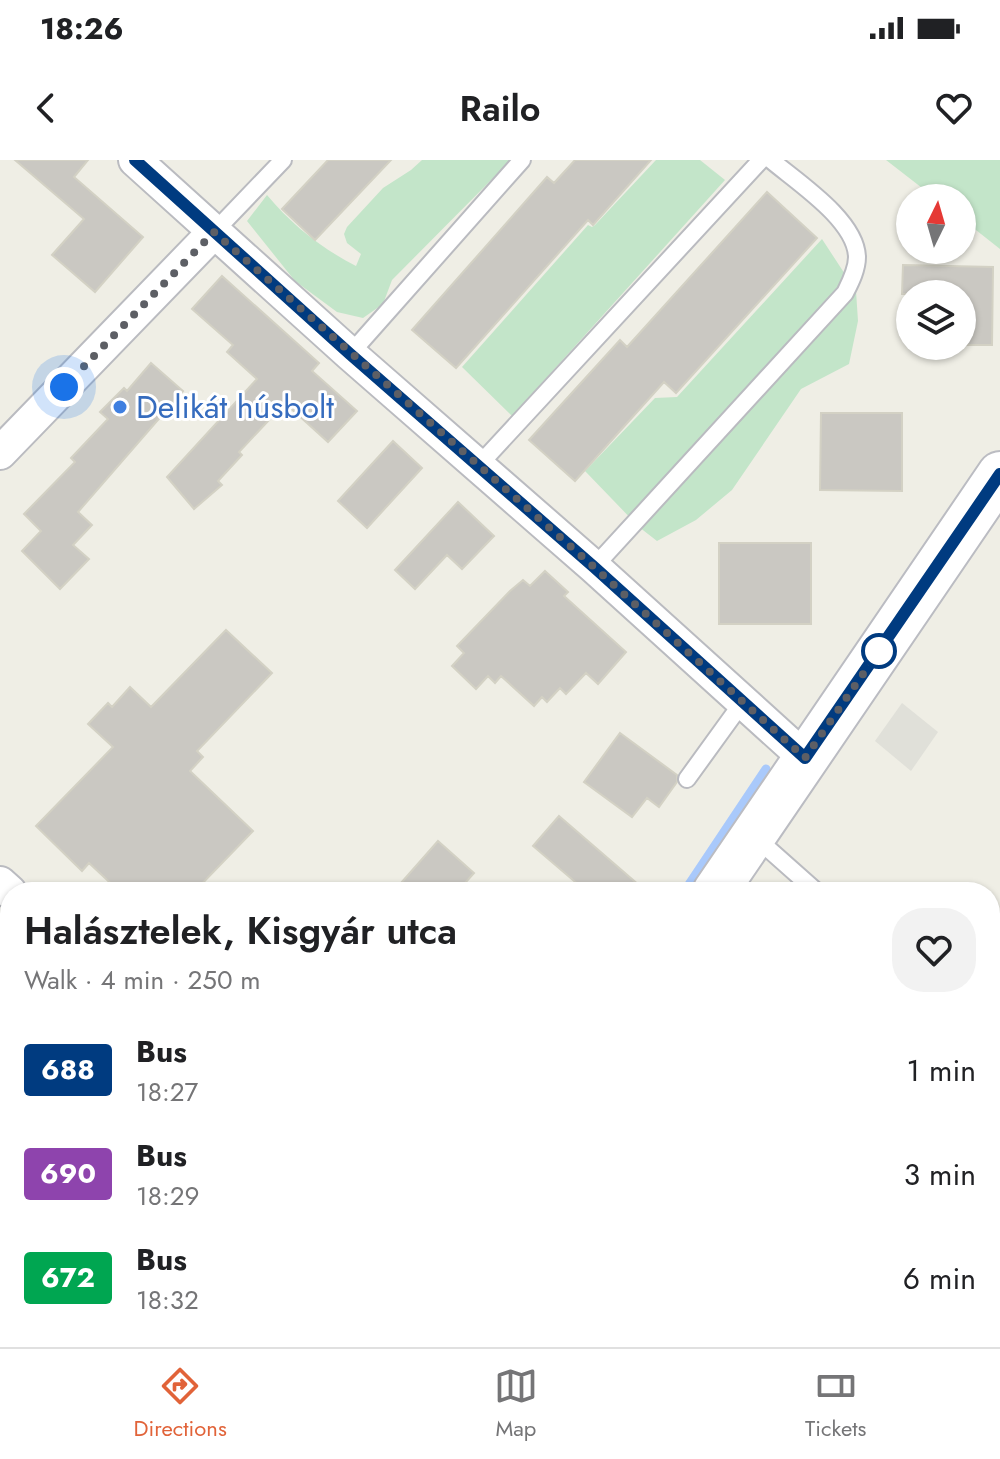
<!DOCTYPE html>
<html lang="en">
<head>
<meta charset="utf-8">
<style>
	body { margin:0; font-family:Jost,sans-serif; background:#f2f2f2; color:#202124; height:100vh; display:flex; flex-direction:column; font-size:30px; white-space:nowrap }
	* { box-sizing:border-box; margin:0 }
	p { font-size:26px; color:#757577 }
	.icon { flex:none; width:44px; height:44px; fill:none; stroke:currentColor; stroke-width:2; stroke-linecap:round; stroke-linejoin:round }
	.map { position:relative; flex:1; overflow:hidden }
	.drawer { position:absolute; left:0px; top:722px; width:1000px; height:466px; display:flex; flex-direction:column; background:#fff; border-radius:32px 32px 0 0; box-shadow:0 2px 6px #0004 }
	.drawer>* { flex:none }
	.badge { padding:0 16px; border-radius:6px; font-size:28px; line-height:52px }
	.needle { width:52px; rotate:5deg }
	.tools { position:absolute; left:896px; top:24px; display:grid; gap:16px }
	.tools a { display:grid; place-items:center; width:80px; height:80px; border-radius:50%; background:#fff; box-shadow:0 2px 6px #0004; font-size:40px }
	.you { position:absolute; width:40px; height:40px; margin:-20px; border:6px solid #fff; border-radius:50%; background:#1a73e8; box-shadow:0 0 0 12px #1a73e833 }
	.map>.badge { position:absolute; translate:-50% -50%; box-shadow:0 0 0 4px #fff }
	.round { display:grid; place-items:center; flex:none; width:84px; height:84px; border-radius:32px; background:#f2f2f2 }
	.head { display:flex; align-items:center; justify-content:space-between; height:136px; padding:0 24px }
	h1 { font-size:38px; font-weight:600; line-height:60px }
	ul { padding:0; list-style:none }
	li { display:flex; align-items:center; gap:24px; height:104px; padding:0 24px }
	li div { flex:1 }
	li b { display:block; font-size:30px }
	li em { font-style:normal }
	li .badge { min-width:88px; font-weight:700; text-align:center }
	.status { display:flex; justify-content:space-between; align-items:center; height:56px; padding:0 40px; background:#fff; direction:ltr }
	.status svg { height:22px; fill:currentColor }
	header { display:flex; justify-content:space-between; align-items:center; height:104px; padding:0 24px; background:#fff; font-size:36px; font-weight:600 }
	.tab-bar { display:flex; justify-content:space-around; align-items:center; height:112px; border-top:2px solid #e0e0e0; background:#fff; font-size:22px; color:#757577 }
	.tab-bar a { display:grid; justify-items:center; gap:4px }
	.tab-bar .selected { color:#e16339 }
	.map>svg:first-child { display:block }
</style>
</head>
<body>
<div class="status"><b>18:26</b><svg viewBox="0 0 49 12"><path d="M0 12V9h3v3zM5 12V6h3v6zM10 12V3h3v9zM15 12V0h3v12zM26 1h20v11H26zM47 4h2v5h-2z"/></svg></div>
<header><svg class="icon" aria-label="back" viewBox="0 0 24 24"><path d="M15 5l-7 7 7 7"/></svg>Railo<svg class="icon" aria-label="heart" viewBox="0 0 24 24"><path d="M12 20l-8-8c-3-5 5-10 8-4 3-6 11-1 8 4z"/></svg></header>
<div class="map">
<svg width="1000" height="1187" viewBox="0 0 1000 1187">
	<rect width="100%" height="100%" fill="#efeee5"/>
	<path fill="#e0e0d9" d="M902 543 938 572 911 611 875 581Z"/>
	<path fill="#c3e5c9" d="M422 0H511L392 120 383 144 363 158 337 152 295 121 247 61 267 35C292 65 321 88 356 106L361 94 347 83 344 74 347 67 383 28 411 10Z
		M656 0H700L725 20 512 256 462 207 588 65 592 67 595 65Z
		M886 0H1000V89L962 59V38H935Z
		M822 79 856 131 858 161 849 204 801 229 732 330 696 360 657 381 639 367 585 311 655 238 677 237Z"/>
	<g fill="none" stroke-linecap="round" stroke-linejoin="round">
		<path stroke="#a9c9fb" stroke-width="9" d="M684 732 766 609"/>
	</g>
	<path fill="#cac8c2" stroke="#d3d1c4" stroke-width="2" d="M15 0H88L74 17 143 77 95 132 52 95 84 59Z
		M328 0H391L315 80 282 49Z
		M575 0H651L593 65 588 60 456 208 412 170 547 17 554 23Z
		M767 32 817 78 676 233 664 222 575 321 529 280 620 180 627 187Z
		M903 105 993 107 992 185H962V134H902Z
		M222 116 319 203 312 211 357 251 328 282 285 243 239 292 242 295 218 321 222 325 194 349 167 317 257 219 227 192 233 185 192 149Z
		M151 203 183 231 78 352 92 365 73 385 89 399 60 429 22 391 41 371 24 354 75 302 71 298 108 259 100 252 124 228 127 231Z
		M821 253H902V331L820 330Z
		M393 281 422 308 367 368 338 341Z
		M458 342 494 376 462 409 447 395 415 429 395 410Z
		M719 383H811V464H719Z
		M545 411 568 432 564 436 626 492 598 524 586 513 566 534 560 528 547 542 542 537 534 546 501 516 495 523 488 516 476 529 452 506 464 493 457 486 510 431 523 420 530 426Z
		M226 470 272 513 197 591 203 597 190 611 253 671 194 732H120L89 703 82 711 36 666 113 587 88 564 108 543 112 547 130 527 151 547Z
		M620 573 677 615V622L659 647 647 638 632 657 584 622Z
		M559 656 647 732H587L533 686Z
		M438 681 474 713 457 732H393Z"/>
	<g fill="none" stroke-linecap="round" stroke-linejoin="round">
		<defs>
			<path id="lane" d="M214 72 283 0
				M350 194 522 0
				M479 305 761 0
				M594 407 845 133C850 123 857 110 857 97 856 60 797 22 771 0
				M687 619 742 543
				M755 677 817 732
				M990 883 1000 891
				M578 1178 587 1187
				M722 1178 732 1187"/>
			<path id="street" d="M135 0 350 194 594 407 805 598
				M0 293 214 72
				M0 723 10 732"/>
			<path id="secondary" d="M715 732 1000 314
				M406 1187 412 1178"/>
		</defs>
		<use href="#lane" stroke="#babbc0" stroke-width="20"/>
		<use href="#street" stroke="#babbc0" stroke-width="36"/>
		<use href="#secondary" stroke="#bbbcc2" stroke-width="48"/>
		<use href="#lane" stroke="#fff" stroke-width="16"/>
		<use href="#street" stroke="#fff" stroke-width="32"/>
		<use href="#secondary" stroke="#fff" stroke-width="44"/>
	</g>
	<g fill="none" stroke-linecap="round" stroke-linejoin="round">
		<defs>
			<path id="line" d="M135 0 350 194 594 407 805 598 1000 314"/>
		</defs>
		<use href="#line" stroke="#fff" stroke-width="18"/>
		<use href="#line" stroke="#003b80" stroke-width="12"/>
		<path stroke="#5d5f65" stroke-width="8" stroke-dasharray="0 14.4" d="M64 227 214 72 594 407 805 598 883 485 879 491"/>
	</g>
	<circle fill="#3f7fe0" stroke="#fff" stroke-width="3" cx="120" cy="247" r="8"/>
	<circle fill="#fff" stroke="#003b80" stroke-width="4" cx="879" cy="491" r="16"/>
	<g text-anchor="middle" stroke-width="6" stroke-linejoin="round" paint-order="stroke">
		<g font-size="32" fill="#366cbe" stroke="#fff" text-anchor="start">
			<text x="136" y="258">Delikát húsbolt</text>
		</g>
	</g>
</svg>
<div class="tools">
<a><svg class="needle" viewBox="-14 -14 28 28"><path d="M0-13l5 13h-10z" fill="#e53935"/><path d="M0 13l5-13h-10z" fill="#757577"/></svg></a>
<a><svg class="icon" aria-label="layers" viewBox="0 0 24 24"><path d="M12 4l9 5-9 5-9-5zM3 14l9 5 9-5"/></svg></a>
</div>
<div class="you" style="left:64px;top:227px"></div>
<section class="drawer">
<div class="head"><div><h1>Halásztelek, Kisgyár utca</h1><p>Walk · 4 min · 250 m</p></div><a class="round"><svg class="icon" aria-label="heart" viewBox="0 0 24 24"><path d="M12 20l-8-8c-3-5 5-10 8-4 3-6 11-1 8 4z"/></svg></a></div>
<ul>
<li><span class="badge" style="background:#003b80;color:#fff">688</span><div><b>Bus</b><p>18:27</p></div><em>1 min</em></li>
<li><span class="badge" style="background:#8e44ad;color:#fff">690</span><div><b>Bus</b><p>18:29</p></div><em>3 min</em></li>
<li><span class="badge" style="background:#00a651;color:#fff">672</span><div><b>Bus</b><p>18:32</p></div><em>6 min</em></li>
</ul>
</section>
</div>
<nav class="tab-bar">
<a class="selected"><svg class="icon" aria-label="directions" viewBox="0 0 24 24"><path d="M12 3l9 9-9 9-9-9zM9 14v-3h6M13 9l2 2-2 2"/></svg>Directions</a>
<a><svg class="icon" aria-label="map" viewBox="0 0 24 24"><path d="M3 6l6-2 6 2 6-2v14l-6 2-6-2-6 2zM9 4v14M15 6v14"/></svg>Map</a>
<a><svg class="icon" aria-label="tickets" viewBox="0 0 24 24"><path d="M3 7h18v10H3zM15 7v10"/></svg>Tickets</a>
</nav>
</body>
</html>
